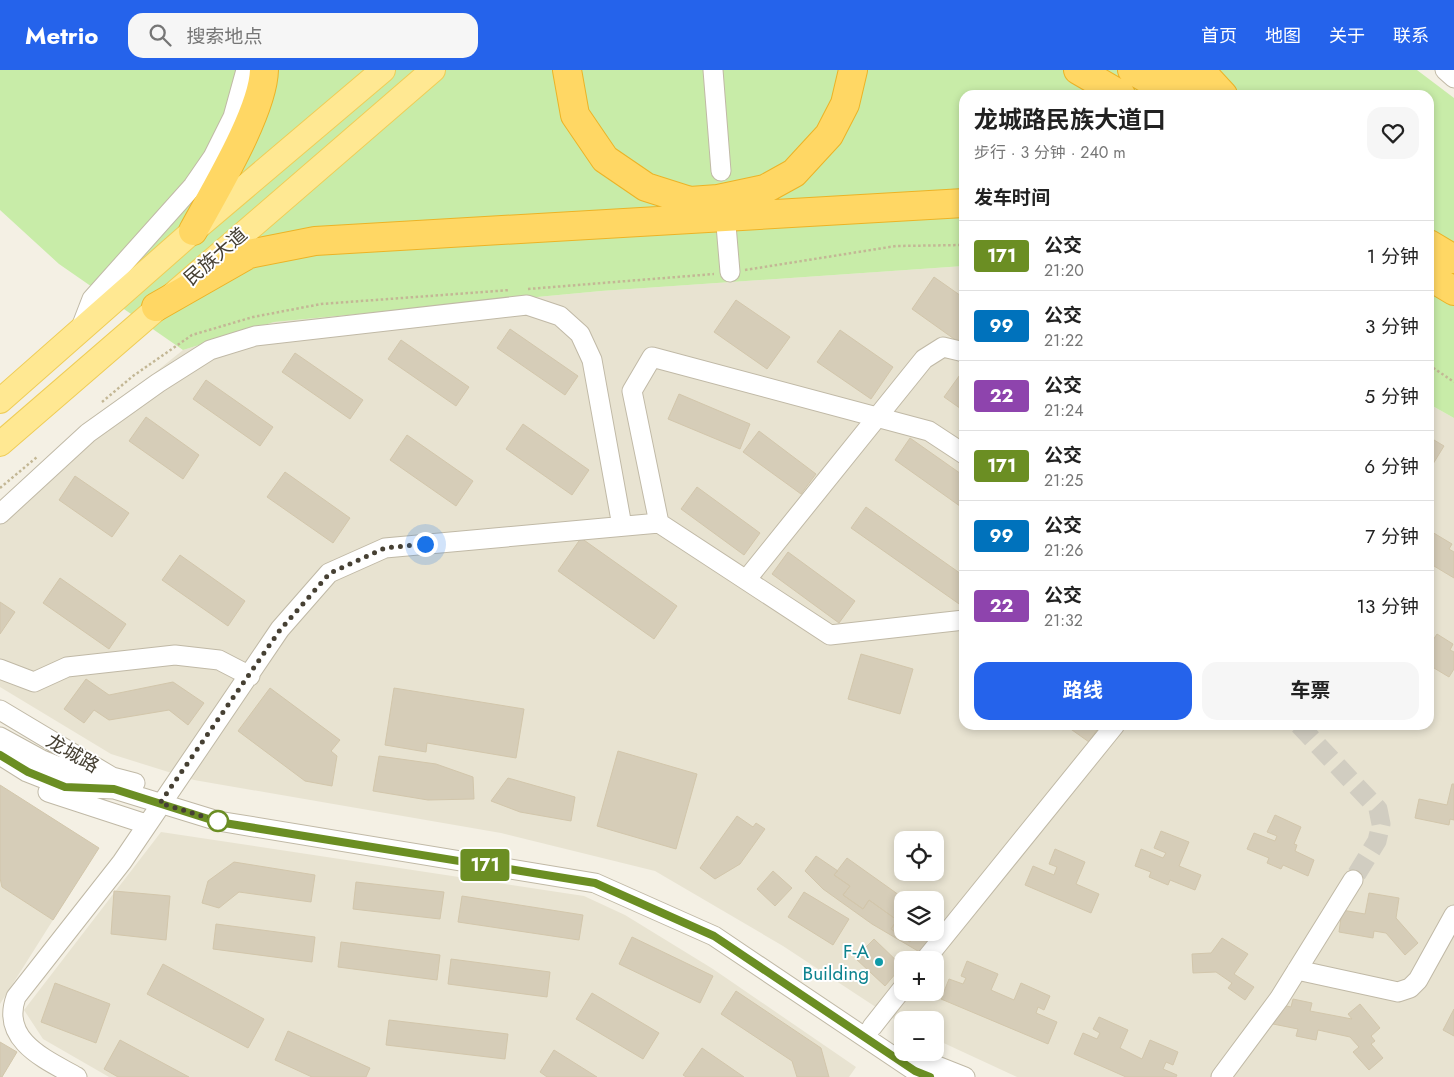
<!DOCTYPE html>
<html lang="zh">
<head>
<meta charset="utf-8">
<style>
	body { margin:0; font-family:Jost,"Noto Sans SC",sans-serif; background:#f6f6f6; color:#222; height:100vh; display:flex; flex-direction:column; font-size:19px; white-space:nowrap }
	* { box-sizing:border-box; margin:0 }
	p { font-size:16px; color:#767676 }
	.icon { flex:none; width:28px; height:28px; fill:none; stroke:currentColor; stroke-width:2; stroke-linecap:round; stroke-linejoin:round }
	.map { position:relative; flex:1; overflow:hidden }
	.drawer { position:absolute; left:959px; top:20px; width:475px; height:640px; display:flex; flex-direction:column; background:#fff; border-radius:15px; box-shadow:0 2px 8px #0003 }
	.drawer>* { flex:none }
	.badge { padding:0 10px; border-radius:4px; font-size:18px; line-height:32px }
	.tools { position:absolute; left:894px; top:761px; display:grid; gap:10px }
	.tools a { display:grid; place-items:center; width:50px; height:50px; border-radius:10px; background:#fff; box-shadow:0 2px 8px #0003; font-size:25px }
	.you { position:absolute; width:25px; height:25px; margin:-12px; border:4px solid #fff; border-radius:50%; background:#1a73e8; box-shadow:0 0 0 8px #1a73e833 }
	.map>.badge { position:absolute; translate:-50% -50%; box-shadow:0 0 0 2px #fff }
	h2 { padding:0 15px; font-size:19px; line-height:45px }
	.round { display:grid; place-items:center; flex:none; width:52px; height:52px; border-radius:15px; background:#f6f6f6 }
	.overview { display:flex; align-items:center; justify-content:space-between; height:85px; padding:0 15px }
	h1 { font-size:24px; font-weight:700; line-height:38px }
	.cta { display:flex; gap:10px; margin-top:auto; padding:10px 15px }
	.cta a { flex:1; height:58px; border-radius:15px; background:#2563eb; color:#fff; font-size:20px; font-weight:700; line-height:58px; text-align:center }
	.cta a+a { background:#f6f6f6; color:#222 }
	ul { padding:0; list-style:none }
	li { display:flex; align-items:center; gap:15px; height:70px; padding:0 15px; border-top:1px solid #e0e0e0 }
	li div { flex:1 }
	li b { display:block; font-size:19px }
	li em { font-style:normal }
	li .badge { min-width:55px; font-weight:700; text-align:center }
	header { display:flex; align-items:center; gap:30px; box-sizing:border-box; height:70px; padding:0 25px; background:#2563eb; color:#fff }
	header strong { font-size:24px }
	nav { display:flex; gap:28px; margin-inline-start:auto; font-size:18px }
	.search { width:350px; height:45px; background:#f6f6f6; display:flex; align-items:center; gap:12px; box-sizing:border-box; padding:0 18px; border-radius:15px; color:#767676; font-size:19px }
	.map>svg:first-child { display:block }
</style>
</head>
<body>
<header>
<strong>Metrio</strong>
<div class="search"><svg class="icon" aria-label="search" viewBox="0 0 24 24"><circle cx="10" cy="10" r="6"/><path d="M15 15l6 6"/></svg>搜索地点</div>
<nav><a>首页</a><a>地图</a><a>关于</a><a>联系</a></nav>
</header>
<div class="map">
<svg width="1454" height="1007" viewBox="0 0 1454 1007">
	<rect width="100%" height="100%" fill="#f4f0e4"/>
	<path fill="#e8e3d1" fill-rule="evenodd" d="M964 196V655H1429V334L1454 348V1007H1017L935 969V950H902V953L897 951 783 876 655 801 501 763 194 710 111 684 0 617V434L131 322 183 280 274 252 601 221ZM902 770H935V802H902ZM902 830H935V862H902ZM902 890H935V922H902Z
		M161 762 584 826 625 845 713 899 856 997 849 1007H109L43 969 24 940Z
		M0 808 2 817 53 850 0 934Z"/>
	<path fill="#c8eca8" d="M0 0H1417L1454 28V348L1429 334V25H964V196L601 221 274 252 183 280 59 194 0 140Z"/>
	<path fill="#d6cdb8" stroke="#d2c6ab" d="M934 207 964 228V276L912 239Z
		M736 230 790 267 767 299 714 262Z
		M510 259 578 306 565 325 497 278Z
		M840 260 893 297 871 329 817 292Z
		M401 270 469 317 456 336 388 289Z
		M295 283 363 330 350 349 282 302Z
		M962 302 964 303V341L944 327Z
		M206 310 273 357 260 376 193 329Z
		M679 324 750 354 740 379 668 349Z
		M146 347 199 385 183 409 129 371Z
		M523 354 589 400 572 425 506 379Z
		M759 361 816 404 801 424 743 382Z
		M407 365 473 411 456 436 390 390Z
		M1429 367 1444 376 1433 394 1429 391Z
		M910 368 964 406V439L895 390Z
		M285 402 350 448 333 473 267 427Z
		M75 406 129 443 112 467 59 430Z
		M697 417 760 463 744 485 681 439Z
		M866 437 964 506 962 536 851 458Z
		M1432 462 1452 474 1449 479 1454 482V508L1429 493V467Z
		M581 468 677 536 654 569 558 501Z
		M788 482 855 531 839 553 772 504Z
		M180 485 245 531 228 556 162 510Z
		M60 508 126 554 109 579 43 533Z
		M0 532 15 542 0 564Z
		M1437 564 1453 574 1450 580 1454 582V599L1449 607 1429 595V568L1433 570Z
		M861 584 913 599 900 644 848 629Z
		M86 609 109 625 173 612 204 633 188 655 169 640 109 650 94 640 84 653 64 639Z
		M270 618 340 670 331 681 337 686 332 716 305 711 238 661Z
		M394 618 524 639 516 688 427 673 426 682 385 675Z
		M1065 655H1100L1089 672Z
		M618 681 697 704 676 779 597 756Z
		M379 686 436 694 473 707 474 729 428 730 373 721Z
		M508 708 575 727 571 751 520 742 491 731Z
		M1452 714H1454V750L1450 749 1449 755 1415 748 1419 729 1447 735Z
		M0 715 99 778 53 850 2 817 0 808Z
		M1275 745 1301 757 1294 774 1297 775 1295 781 1314 790 1308 806 1283 795 1281 799 1267 793 1269 788 1247 779 1254 763 1275 771 1277 766 1267 762Z
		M737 746 753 757 756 753 765 759 740 794 715 809 700 798Z
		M1161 761 1189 772 1179 796 1201 805 1195 820 1170 810 1168 815 1149 807 1151 802 1135 796 1141 779 1163 788 1166 783 1154 778Z
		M1055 779 1085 792 1076 814 1099 824 1091 843 1025 815 1033 796 1054 805 1057 797 1049 794Z
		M816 786 838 801 834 805 850 816 843 825 863 839 869 830 897 850 891 859 910 872 916 863 931 873 923 884 872 854 823 819 805 801Z
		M847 788 906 830H902V862H935V851L943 856 931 873 916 863 910 872 891 859 897 850 869 830 863 839 843 825 850 816 834 805Z
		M234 792 315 805 311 832 239 822 219 838 202 833 208 811Z
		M773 801 792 818 775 836 757 819Z
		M356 812 444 822 440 849 353 839Z
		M114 821 170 826 166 870 111 864Z
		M804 822 849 849 833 875 788 847Z
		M1369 823 1399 828 1396 848 1418 873 1405 885 1386 863 1374 861 1373 868 1339 862 1342 840 1365 844Z
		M462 826 583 845 579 870 458 852Z
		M216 854 315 867 312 892 213 879Z
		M632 867 713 906 700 933 619 894Z
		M1222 868 1248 884 1234 904 1254 917 1245 930 1228 918 1232 913 1216 902 1193 903 1192 884 1211 883Z
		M874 869 902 896 885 916 855 888Z
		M341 872 440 885 437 910 338 897Z
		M451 889 550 902 547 927 448 914Z
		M967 891 998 904 991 920 1014 930 1021 913 1050 926 1044 940 1038 937 1036 943 1057 952 1048 974 941 929 949 909 963 914 966 908 961 906Z
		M163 894 264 949 248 978 147 924Z
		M55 913 110 934 96 973 41 952Z
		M736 921 821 978 829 1007H797L792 991 721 944Z
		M592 923 659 963 643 989 576 949Z
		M1293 929 1312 933 1310 941 1352 949 1348 944 1360 934 1380 958 1371 966 1375 971 1371 974 1383 988 1369 1000 1353 982 1359 977 1350 967 1318 960 1316 970 1296 966 1298 959 1273 954 1277 934 1291 937Z
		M1454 939V966L1443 960Z
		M1099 947 1128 960 1120 978 1142 989 1150 970 1178 982 1173 995 1166 992 1163 999 1177 1005 1176 1007H1126L1074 984 1083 963 1097 969 1100 963 1093 959Z
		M389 950 508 964 505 989 386 975Z
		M288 961 370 998 366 1007H312L275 990Z
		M120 970 189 1007H118L104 999Z
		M0 972 17 982 2 1007H0Z
		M702 978 744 1007H686L683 1005Z
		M554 980 597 1007H547L540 1002Z"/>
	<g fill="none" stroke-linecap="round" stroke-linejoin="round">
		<path stroke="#d1cdc1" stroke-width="19" stroke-dasharray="19 9" stroke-linecap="butt" d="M1299 655 1378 739 1381 754 1377 771 1353 810"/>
		<defs>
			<path id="minor" d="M713 0 721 101
				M1445 0 1454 8
				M726 155 730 202
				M80 260 92 229 193 116 213 87 233 47 246 0
				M0 444 88 363 158 313 210 280 255 266 527 235 560 246 580 264 592 290 622 456
				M659 453 632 321 652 287 929 361 964 384
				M746 510 924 289 943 277 964 282
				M0 599 34 612 67 597 175 585 219 590 250 606
				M0 640 112 707 135 713
				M0 667 42 690 96 712
				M0 685 27 702 65 717 114 719 218 751 595 813 714 866 915 1001 930 1007
				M48 722 146 754
				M925 890 1115 655
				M1297 900 1398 922 1410 918 1418 910 1454 845
				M872 957 902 919
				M917 988 965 1007
				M77 1007C47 990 0 971 16 927L122 792 280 559 329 503 385 478 659 453 830 565 964 550
				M1221 1007 1279 929 1353 810"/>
			<path id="major" d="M0 331 193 161 383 0
				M0 374 433 0"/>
			<path id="highway" d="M567 0 575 45 605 89 646 117 690 131 718 129 765 119 794 103 829 65 845 34 853 0
				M1078 0 1121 25
				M1132 0 1173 24
				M1160 0 1203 25
				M1200 0 1223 25
				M193 161C214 122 263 42 264 0
				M1429 174 1454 189
				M1429 206 1454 221
				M156 237 249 184 315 171 964 133"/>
		</defs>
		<use href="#minor" stroke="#c0b9a6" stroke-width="21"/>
		<use href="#major" stroke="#efcd57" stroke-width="26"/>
		<use href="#highway" stroke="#ecb326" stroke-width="30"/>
		<path stroke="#c3b795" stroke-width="2.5" stroke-dasharray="2.5 2.5" stroke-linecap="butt" d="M745 200 896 176 964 175
			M528 219 714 204
			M1429 295 1454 312
			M102 332 133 306 192 265 253 247 321 234 510 220
			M0 418 37 387"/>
		<use href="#minor" stroke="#fff" stroke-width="19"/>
		<use href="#major" stroke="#ffe892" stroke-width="24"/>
		<use href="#highway" stroke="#ffd764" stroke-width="28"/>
	</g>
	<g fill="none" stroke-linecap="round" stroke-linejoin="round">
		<defs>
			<path id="line" d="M0 685 28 702 65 717 114 719 218 752 595 813 714 866 915 1001 930 1007"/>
		</defs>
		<use href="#line" stroke="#fff" stroke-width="11"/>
		<use href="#line" stroke="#6b8e23" stroke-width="8"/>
		<path stroke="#464033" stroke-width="5" stroke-dasharray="0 9" d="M218 751 160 733 280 560 330 503 385 478 425 474"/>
	</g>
	<circle fill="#fff" stroke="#6b8e23" stroke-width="2.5" cx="218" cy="751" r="10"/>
	<circle fill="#0f9aa8" stroke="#fff" stroke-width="2" cx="879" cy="892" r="5"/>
	<g text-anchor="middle" stroke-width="4" stroke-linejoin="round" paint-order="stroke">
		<g font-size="19" fill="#464033" stroke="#fff">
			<text transform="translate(215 186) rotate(-41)" y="7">民族大道</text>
			<text transform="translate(73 683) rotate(30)" y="7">龙城路</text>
		</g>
		<g font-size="19" fill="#0d838f" stroke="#fff" text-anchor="end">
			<text x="869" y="888">F-A<tspan x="869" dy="22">Building</tspan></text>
		</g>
	</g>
</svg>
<div class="tools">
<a><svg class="icon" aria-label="locate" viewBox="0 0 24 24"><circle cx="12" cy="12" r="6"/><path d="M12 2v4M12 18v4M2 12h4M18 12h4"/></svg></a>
<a><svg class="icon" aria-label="layers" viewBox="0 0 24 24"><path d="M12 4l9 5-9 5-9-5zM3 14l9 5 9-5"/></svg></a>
<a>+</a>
<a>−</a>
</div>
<div class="you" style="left:425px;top:474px"></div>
<b class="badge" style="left:485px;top:795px;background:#6b8e23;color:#fff">171</b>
<section class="drawer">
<div class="overview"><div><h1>龙城路民族大道口</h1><p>步行 · 3 分钟 · 240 m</p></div><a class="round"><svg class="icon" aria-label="heart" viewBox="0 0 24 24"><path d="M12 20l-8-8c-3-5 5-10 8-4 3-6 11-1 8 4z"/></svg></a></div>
<h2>发车时间</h2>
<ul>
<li><span class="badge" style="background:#6b8e23;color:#fff">171</span><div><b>公交</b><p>21:20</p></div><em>1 分钟</em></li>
<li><span class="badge" style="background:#0072bc;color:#fff">99</span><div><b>公交</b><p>21:22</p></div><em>3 分钟</em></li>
<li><span class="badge" style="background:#8e44ad;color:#fff">22</span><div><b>公交</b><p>21:24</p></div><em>5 分钟</em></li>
<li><span class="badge" style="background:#6b8e23;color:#fff">171</span><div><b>公交</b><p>21:25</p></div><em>6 分钟</em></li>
<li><span class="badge" style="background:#0072bc;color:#fff">99</span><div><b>公交</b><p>21:26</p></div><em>7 分钟</em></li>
<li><span class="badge" style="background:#8e44ad;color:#fff">22</span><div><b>公交</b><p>21:32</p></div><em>13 分钟</em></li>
</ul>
<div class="cta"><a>路线</a><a>车票</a></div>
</section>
</div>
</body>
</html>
